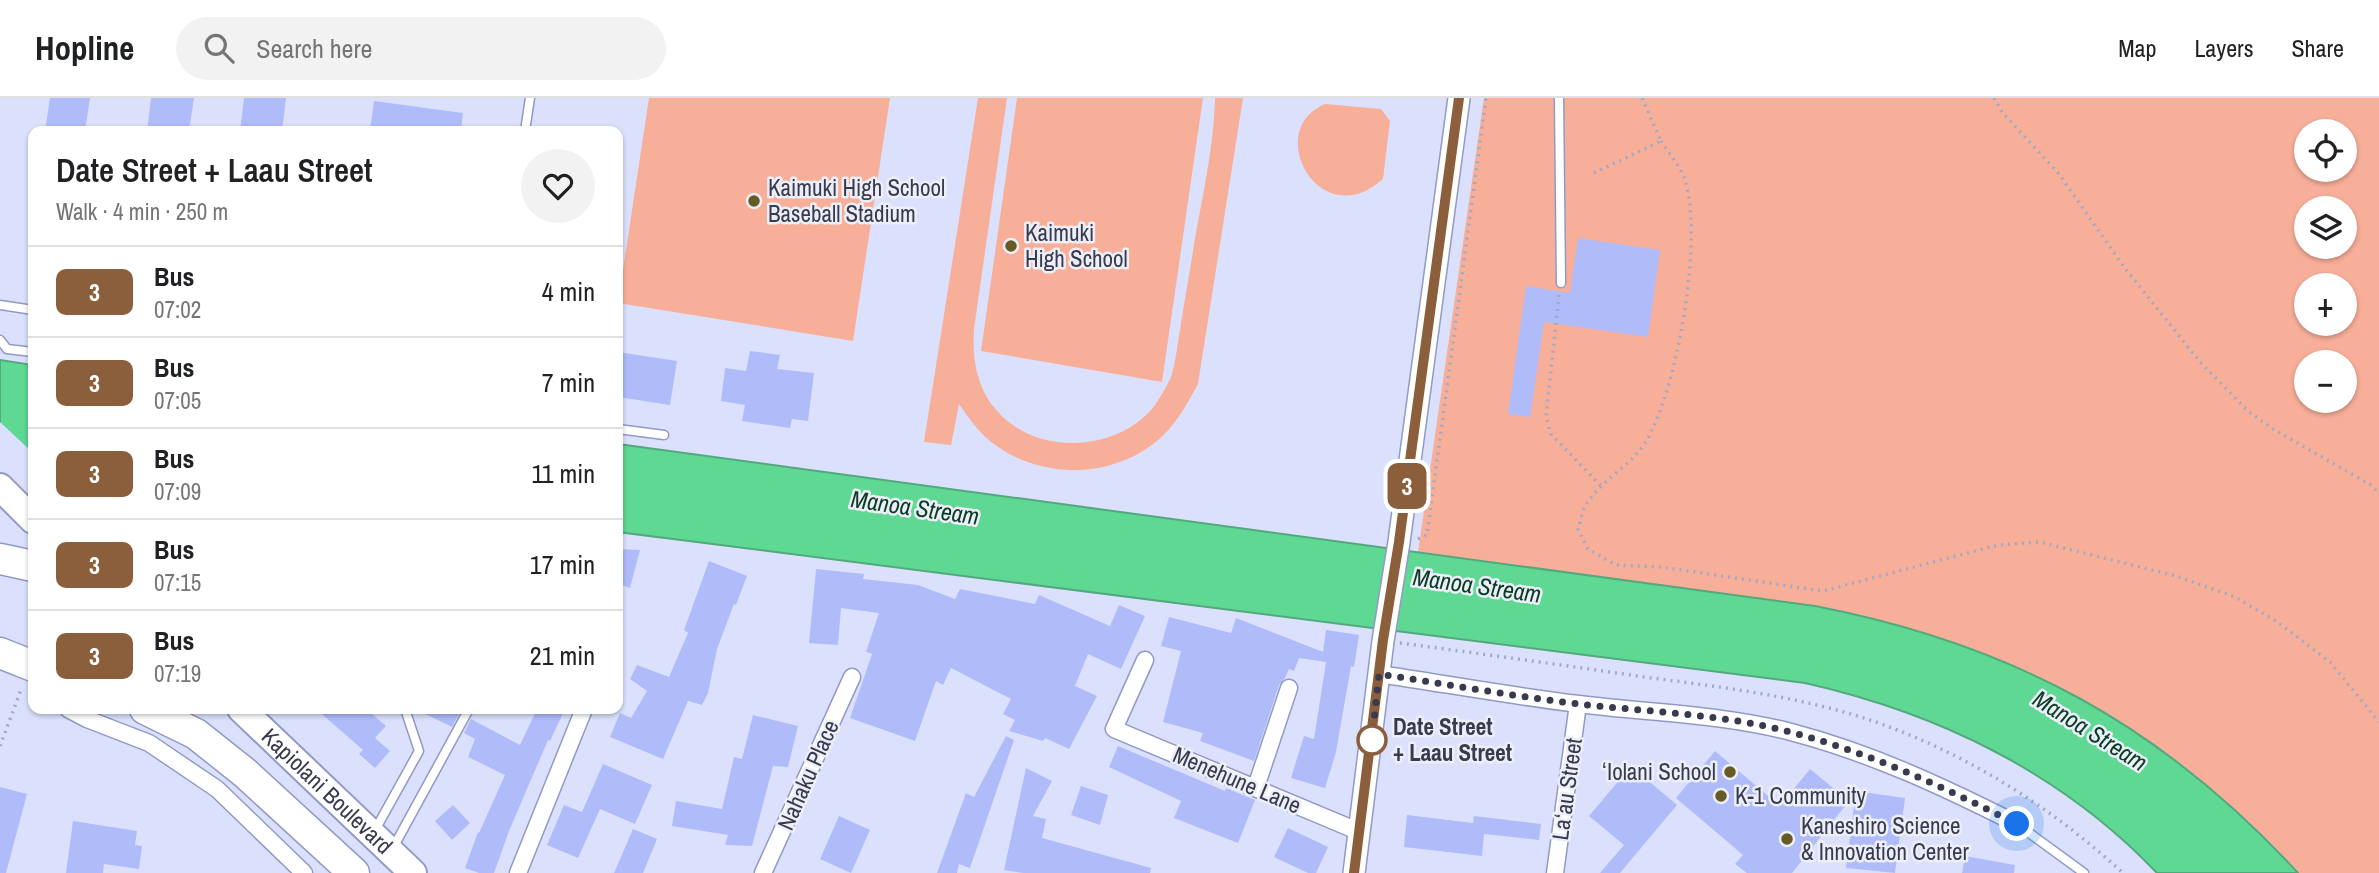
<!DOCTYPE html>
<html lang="en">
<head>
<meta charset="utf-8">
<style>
	body { margin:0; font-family:"Archivo Narrow",sans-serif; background:#f2f2f2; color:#202124; height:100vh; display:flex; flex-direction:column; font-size:26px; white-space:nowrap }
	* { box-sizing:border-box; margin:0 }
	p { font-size:23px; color:#757577 }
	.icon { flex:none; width:38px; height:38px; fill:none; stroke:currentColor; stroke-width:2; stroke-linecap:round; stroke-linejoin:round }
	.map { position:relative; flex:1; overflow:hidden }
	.drawer { position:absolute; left:28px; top:28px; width:595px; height:588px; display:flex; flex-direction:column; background:#fff; border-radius:14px; box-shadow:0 2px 5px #0004 }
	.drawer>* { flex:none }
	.badge { padding:0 14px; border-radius:10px; font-size:24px; line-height:46px }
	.fabs { position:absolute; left:2294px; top:21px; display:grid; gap:14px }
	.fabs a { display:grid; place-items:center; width:63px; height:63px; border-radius:50%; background:#fff; box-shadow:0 2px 5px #0004; font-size:35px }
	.you { position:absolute; width:35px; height:35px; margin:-18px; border:5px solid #fff; border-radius:50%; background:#1a73e8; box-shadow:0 0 0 10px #1a73e833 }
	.map>.badge { position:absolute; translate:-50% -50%; box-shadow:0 0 0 4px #fff }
	.round { display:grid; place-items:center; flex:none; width:74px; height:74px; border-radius:37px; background:#f2f2f2 }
	.headline { display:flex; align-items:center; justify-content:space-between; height:119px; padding:0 28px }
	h1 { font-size:33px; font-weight:600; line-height:52px }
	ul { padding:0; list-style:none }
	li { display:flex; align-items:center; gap:21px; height:91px; padding:0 28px; border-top:2px solid #e0e0e0 }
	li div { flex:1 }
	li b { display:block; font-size:26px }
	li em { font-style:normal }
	li .badge { min-width:77px; font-weight:700; text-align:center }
	header { display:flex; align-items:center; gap:42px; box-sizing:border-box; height:98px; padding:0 35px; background:#fff; border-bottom:2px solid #e0e0e0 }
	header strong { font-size:33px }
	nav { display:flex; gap:38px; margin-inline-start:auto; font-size:24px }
	.search { width:490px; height:63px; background:#f2f2f2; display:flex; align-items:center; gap:18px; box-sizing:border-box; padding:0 24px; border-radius:38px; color:#757577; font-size:26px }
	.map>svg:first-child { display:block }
</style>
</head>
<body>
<header>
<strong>Hopline</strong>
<div class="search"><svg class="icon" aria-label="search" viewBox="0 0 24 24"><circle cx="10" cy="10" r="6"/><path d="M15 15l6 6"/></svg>Search here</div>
<nav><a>Map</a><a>Layers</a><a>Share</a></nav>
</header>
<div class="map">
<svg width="2379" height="775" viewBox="0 0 2379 775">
	<rect width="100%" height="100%" fill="#dbe1fd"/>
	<path fill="#f8af9a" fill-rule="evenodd" d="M649 0H890L853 243 618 205Z
		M978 0H1007L974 231C972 262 977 292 999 315 1040 359 1120 353 1155 307 1161 298 1167 288 1171 279 1176 263 1177 248 1180 232 1184 205 1189 179 1193 153 1201 104 1214 50 1215 0H1243L1198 286C1187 306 1176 327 1158 342 1111 382 1038 382 990 343 977 332 968 319 959 306L951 347 924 344Z
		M1017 0H1203L1162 284 981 253Z
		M1484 0H2379V775H2298C2164 629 2009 546 1815 508L1418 454ZM2306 33H2345V72H2306ZM2306 110H2345V149H2306ZM2306 187H2345V226H2306ZM2306 264H2345V303H2306Z
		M1325 6 1381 11 1390 23 1383 81C1320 138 1262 32 1325 6Z"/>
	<path fill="#5ed893" stroke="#53a97e" stroke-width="2" d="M0 262 33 267V361L0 358Z
		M618 346 1815 508C2012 546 2162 627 2298 775H2157C2062 675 1938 615 1805 585L618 434Z"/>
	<path fill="#dbe1fd" d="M0 324 33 355V364L0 361Z"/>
	<path fill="#b0bcfa" d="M50 0H90L85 33H45Z
		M151 0H194L189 33H147Z
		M244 0H286L282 33H240Z
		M374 3 463 15 461 33H370Z
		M1578 140 1660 152 1648 239 1544 224 1530 319 1508 316 1526 188 1570 195Z
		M750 253 780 257 777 271 814 275 808 323 792 321 790 330 742 323 745 307 721 303 725 270 746 273Z
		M618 254 677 263 670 307 618 299Z
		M618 451 640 452 630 490 618 486Z
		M709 463 747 478 736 507 734 506 717 551 708 595 702 607 688 603 663 661 610 639 620 615 631 620 647 593 630 581 637 567 669 579 688 535 684 532Z
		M816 471 864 476 863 481 918 487 955 501 960 491 1035 506 1039 497 1110 528 1119 507 1145 518 1121 571 1088 556 1075 588 1097 598 1069 651 1045 640 1043 643 1009 633 1015 622 1003 616 1011 601 951 570 943 587 936 583 915 643 850 620 872 556 866 554 879 515 841 510 838 547 809 545Z
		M1169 519 1231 535 1236 520 1323 554 1326 532 1359 537 1354 569 1351 568 1336 654 1325 690 1291 680 1304 638 1314 641 1326 564 1299 560 1294 573 1289 571 1285 580 1279 587 1254 663 1200 643 1203 635 1163 624 1181 553 1161 548Z
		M316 611H366L386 628 375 640 390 653 375 670 359 656 363 652Z
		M415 611H462L452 629Z
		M537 611H565L550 643 548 642 509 733 494 775H479L465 770 478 734 479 735 505 677 468 659 475 641 464 635 471 621 520 647Z
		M753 617 798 628 788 669 773 668 752 748 725 747 728 737 672 728 676 703 722 711 734 659 742 661Z
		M1006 638 1014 642 970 770 959 766 957 775H937L966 695 974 699Z
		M1118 648 1225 693 1226 690 1255 702 1238 745 1174 720 1181 703 1109 669Z
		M1715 653 1780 708 1810 671 1849 703 1792 775H1747L1735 766 1743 757 1676 700Z
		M603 666 652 687 635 726 600 711 578 760 547 747 564 707 582 714Z
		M1631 668 1677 707 1620 775H1600L1624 747 1589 718Z
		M1026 670 1052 683 1033 718 1046 721 1042 740 1151 770 1150 775H1023L1004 772Z
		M1081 688 1108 697 1100 727 1071 717Z
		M0 689 27 696 6 775H0Z
		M1856 693 1905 700 1895 775 1846 770Z
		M453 707 470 725 452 742 435 723Z
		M1407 717 1473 725 1474 718 1541 726 1539 742 1484 736 1482 758 1404 749Z
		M839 718 870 732 851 775 820 761Z
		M73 723 137 733 135 747 142 748 139 771 104 766 103 775H66Z
		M1288 730 1328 749 1316 775H1308L1274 759Z
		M633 731 657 741 643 775H614Z
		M1965 758 2015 767 2014 775H1962Z"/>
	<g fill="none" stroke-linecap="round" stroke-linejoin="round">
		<defs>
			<path id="service" d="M1559 0 1561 185
				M525 33 530 0
				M0 207 33 212
				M0 242 7 251 33 254
				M618 331 664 337
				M2017 726 2084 775
				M374 734 419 653 405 611
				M393 750 469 611"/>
			<path id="minor" d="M1145 562 1114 631 1360 734
				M1379 576C1446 586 1512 598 1579 606 1649 615 1722 616 1791 634 1871 655 1944 689 2017 726
				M68 611 87 621 149 645 217 691 304 775
				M1256 689 1289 590
				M518 775 584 611
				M763 775 852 579
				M1555 775 1578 606"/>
			<path id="tertiary" d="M1354 775 1383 543 1399 444 1459 0"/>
			<g id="primary">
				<path d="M0 389 33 422"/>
				<path id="s1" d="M241 611 413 775"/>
			</g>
			<path id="motorway" d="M0 461 33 468
				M0 555 33 568
				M145 611 196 636 245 675 354 775"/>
		</defs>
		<use href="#service" stroke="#919ac4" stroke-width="11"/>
		<use href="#minor" stroke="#919ac4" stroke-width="19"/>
		<use href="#tertiary" stroke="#919ac4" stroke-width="24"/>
		<use href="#primary" stroke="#919ac4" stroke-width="30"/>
		<use href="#motorway" stroke="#919ac4" stroke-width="33"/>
		<path stroke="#a4a9c2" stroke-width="3.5" stroke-dasharray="2 5" stroke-linecap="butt" d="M1994 0 2002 14 2059 76 2124 169 2200 264 2248 313 2273 331 2371 387 2379 396
			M1661 43C1668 54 1679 67 1684 79 1705 136 1677 294 1645 345 1629 370 1597 384 1584 411 1581 417 1580 425 1578 431L1588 451 1616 467 1661 469 1823 493 1998 447 2040 444 2176 478 2235 499 2276 523 2330 564 2379 624
			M1594 75 1661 43 1642 0
			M1559 197 1546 319 1551 336 1601 388
			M1418 441 1427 437 1486 0
			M1400 545C1484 556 1568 568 1652 580 1728 590 1803 599 1876 624 1969 657 2051 709 2123 775
			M0 648 22 589"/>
		<use href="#service" stroke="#fff" stroke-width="8"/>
		<use href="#minor" stroke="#fff" stroke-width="16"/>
		<use href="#tertiary" stroke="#fff" stroke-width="21"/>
		<use href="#primary" stroke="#fff" stroke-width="26"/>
		<use href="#motorway" stroke="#fff" stroke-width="30"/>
	</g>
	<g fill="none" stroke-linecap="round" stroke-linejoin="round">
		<defs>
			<path id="line" d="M1354 775 1383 542 1399 444 1459 0"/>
		</defs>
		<use href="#line" stroke="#fff" stroke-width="16"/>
		<use href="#line" stroke="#8b5e3c" stroke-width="10"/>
		<path stroke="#383b4d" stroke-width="7" stroke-dasharray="0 12.6" d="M1372 642 1379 576C1446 586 1512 598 1579 606 1649 614 1722 616 1790 634 1871 655 1943 689 2017 726"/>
	</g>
	<g fill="#665a27" stroke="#edeff8" stroke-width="2.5">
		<circle cx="754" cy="103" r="7"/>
		<circle cx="1011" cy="148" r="7"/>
		<circle cx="1730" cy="674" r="7"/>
		<circle cx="1721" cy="698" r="7"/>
		<circle cx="1787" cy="741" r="7"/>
	</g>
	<circle fill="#fff" stroke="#8b5e3c" stroke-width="3.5" cx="1372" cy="642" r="14"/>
	<g text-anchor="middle" stroke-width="5" stroke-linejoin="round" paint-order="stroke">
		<g font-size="23" fill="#383b4d" stroke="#edeff8" text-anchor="start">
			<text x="768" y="98">Kaimuki High School<tspan x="768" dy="26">Baseball Stadium</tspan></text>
			<text x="1025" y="143">Kaimuki<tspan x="1025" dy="26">High School</tspan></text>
			<text x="1716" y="682" text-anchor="end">ʻIolani School</text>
			<text x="1735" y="706">K-1 Community</text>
			<text x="1801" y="736">Kaneshiro Science<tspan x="1801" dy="26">&amp; Innovation Center</tspan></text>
		</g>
		<g font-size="23" font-weight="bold" fill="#383b4d" stroke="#edeff8" text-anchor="start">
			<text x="1393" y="637">Date Street<tspan x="1393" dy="26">+ Laau Street</tspan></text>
		</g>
		<g font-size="23" fill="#383b4d" stroke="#edeff8">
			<text transform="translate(808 677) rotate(-66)" y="8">Nahaku Place</text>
			<text transform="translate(1237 682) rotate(23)" y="8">Menehune Lane</text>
			<text transform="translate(1567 691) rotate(-82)" y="8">Laʻau Street</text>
			<text dy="8" stroke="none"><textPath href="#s1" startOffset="119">Kapiolani Boulevard</textPath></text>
		</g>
		<g font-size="24" font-style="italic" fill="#093d23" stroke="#edeff8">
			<text transform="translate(915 410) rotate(8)" y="8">Manoa Stream</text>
			<text transform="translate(1477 488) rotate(8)" y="8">Manoa Stream</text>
			<text transform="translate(2090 633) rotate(32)" y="8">Manoa Stream</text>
		</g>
	</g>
</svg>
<div class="fabs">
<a><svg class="icon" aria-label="locate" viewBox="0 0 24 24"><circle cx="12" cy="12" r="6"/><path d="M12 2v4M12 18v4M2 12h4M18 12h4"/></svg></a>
<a><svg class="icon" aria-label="layers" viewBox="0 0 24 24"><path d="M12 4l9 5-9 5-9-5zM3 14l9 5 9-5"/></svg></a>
<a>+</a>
<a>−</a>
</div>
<div class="you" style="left:2017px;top:726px"></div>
<b class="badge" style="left:1407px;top:388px;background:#8b5e3c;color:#fff">3</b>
<section class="drawer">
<div class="headline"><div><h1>Date Street + Laau Street</h1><p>Walk · 4 min · 250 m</p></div><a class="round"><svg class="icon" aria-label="heart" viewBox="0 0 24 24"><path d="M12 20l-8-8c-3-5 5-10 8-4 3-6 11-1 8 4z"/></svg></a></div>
<ul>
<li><span class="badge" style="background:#8b5e3c;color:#fff">3</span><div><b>Bus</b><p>07:02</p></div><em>4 min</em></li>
<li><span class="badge" style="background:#8b5e3c;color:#fff">3</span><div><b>Bus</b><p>07:05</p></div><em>7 min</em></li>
<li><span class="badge" style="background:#8b5e3c;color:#fff">3</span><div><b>Bus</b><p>07:09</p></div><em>11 min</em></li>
<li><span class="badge" style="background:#8b5e3c;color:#fff">3</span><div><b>Bus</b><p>07:15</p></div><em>17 min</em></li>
<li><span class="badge" style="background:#8b5e3c;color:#fff">3</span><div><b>Bus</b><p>07:19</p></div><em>21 min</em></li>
</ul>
</section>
</div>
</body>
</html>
